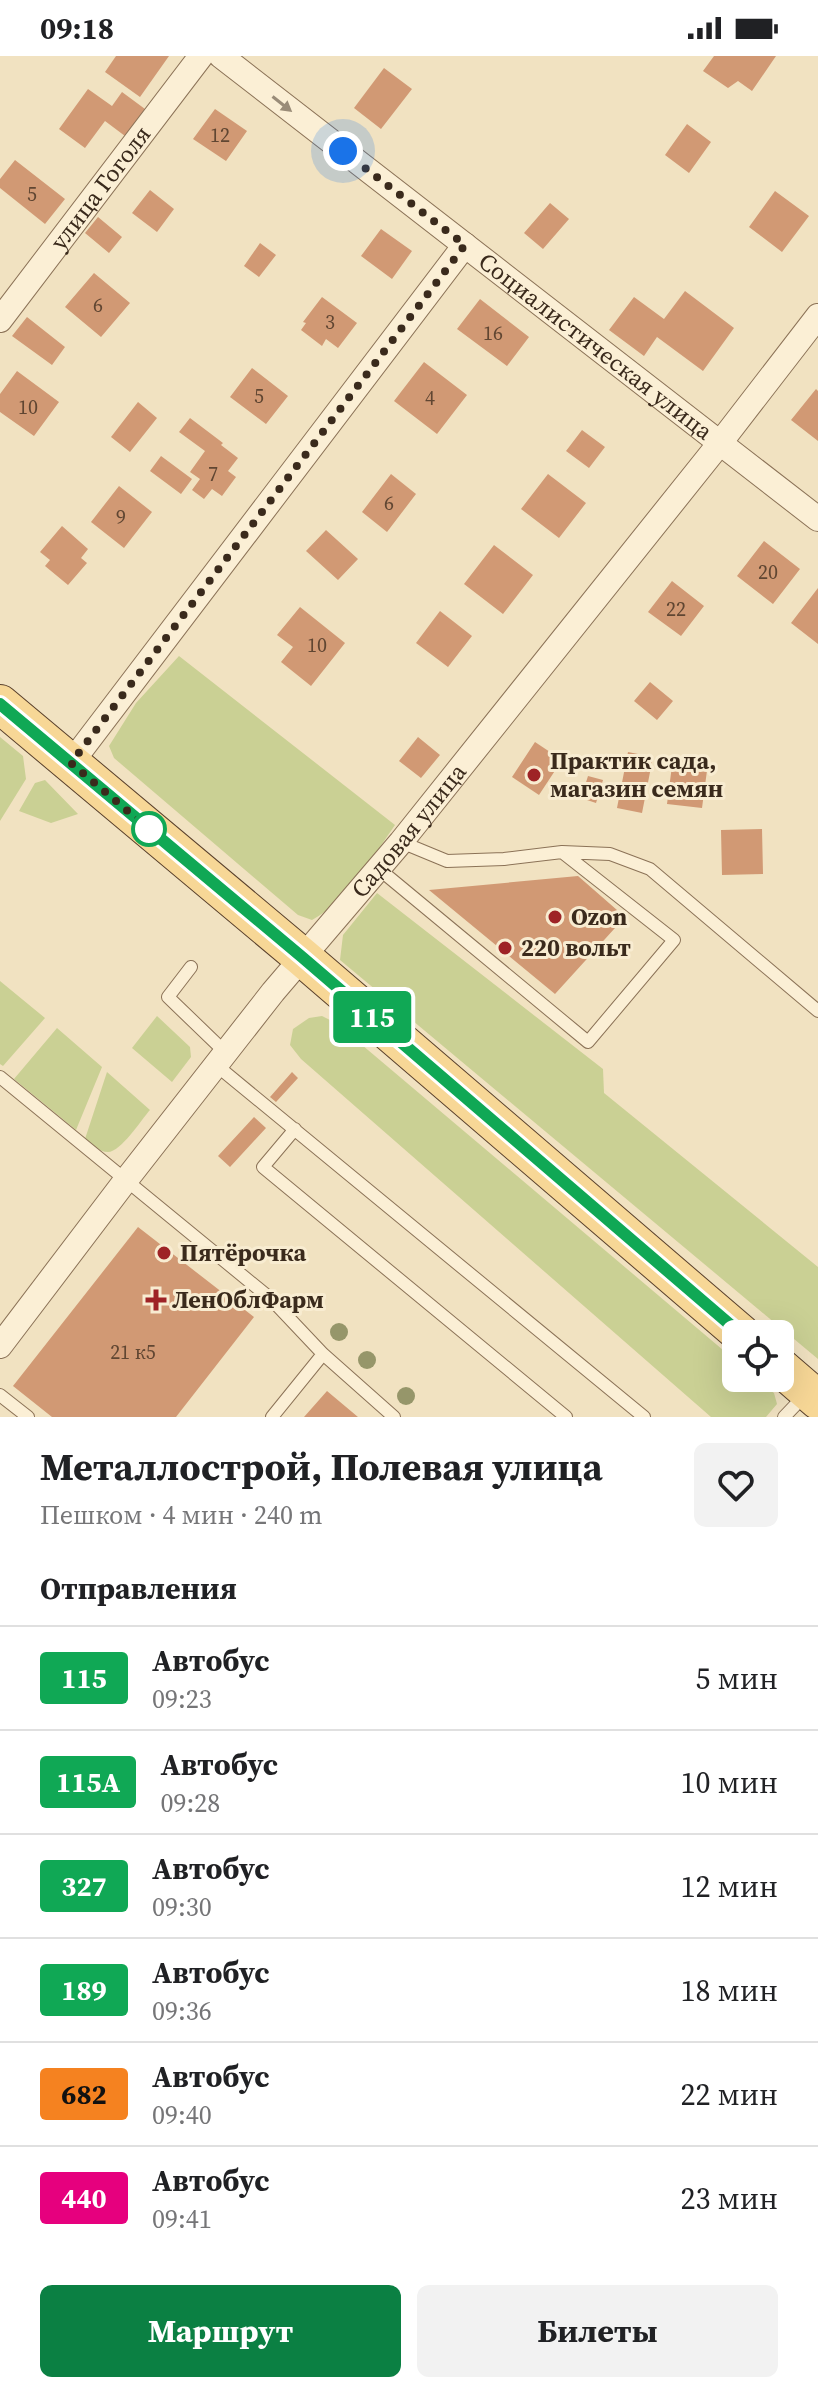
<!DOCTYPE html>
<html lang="ru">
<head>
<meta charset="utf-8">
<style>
	body { margin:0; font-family:"Source Serif 4",serif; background:#f2f2f2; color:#202124; height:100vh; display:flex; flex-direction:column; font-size:30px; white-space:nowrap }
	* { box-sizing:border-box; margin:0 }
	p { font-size:26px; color:#757577 }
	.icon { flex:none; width:44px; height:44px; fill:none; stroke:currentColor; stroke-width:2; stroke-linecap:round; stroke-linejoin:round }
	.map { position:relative; height:1361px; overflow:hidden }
	.panel { display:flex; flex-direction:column; background:#fff; flex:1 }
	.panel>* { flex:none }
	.badge { padding:0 16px; border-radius:6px; font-size:28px; line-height:52px }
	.fabs { position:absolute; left:722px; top:1264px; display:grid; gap:16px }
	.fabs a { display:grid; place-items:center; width:72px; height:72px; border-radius:12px; background:#fff; box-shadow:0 8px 32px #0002; font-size:40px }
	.you { position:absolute; width:40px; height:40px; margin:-20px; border:6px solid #fff; border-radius:50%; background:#1a73e8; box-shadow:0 0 0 12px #1a73e833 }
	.map>.badge { position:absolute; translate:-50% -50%; box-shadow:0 0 0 4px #fff }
	h2 { padding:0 40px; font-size:30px; line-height:72px }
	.round { display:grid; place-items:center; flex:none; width:84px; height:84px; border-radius:12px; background:#f2f2f2 }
	.overview { display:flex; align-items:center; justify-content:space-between; height:136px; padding:0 40px }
	h1 { font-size:38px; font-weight:700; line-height:60px }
	.cta { display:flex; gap:16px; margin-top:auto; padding:16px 40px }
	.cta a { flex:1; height:92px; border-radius:12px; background:#0b8043; color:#fff; font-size:32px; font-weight:700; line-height:92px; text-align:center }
	.cta a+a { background:#f2f2f2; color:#202124 }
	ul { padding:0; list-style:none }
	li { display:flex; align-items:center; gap:24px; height:104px; padding:0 40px; border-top:2px solid #e0e0e0 }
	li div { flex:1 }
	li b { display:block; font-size:30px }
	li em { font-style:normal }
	li .badge { min-width:88px; font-weight:700; text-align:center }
	.status { display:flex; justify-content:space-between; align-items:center; height:56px; padding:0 40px; background:#fff; direction:ltr }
	.status svg { height:22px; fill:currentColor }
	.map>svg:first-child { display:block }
</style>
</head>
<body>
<div class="status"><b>09:18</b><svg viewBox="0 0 49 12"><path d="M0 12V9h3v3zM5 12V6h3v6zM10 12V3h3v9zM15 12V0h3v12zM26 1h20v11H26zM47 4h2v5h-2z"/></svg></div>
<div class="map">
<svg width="818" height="1361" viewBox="0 0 818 1361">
	<rect width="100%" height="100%" fill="#f1e2c1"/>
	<path fill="#cad094" d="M179 600 395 769C371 803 349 844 312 864L298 859 114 702 109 690 136 647Z
		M0 681 23 700 26 723 0 765Z
		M45 724 78 758 51 767 19 755 35 727Z
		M377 837 603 1013 604 1037 818 1211V1303L340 904 343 879Z
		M0 925 45 962 3 1010 0 1008Z
		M157 960 190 991 191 1001 172 1026 132 992Z
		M322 960 336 967 736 1305V1322H756L774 1337 777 1348 766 1361H711L301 1003 290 989 293 973 309 962Z
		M57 972 102 1011 76 1074 14 1023Z
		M107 1016 150 1054C141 1064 121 1096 108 1096 99 1096 92 1088 85 1083Z"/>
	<path fill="#d19974" d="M116 0H169L140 41 105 16Z
		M714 0H776L752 35 738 25 728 32 703 15Z
		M384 12 412 33 381 73 354 52Z
		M88 33 112 50 122 36 145 53 125 80 105 65 85 92 59 73Z
		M215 53 247 75 226 105 193 83Z
		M687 68 711 86 689 117 665 99Z
		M15 104 65 143 45 168 0 132V123Z
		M150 134 174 153 157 176 132 157Z
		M775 135 809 160 782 196 749 171Z
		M550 147 569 163 543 193 524 177Z
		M98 161 122 181 109 197 85 177Z
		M381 173 412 195 392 223 361 200Z
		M260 187 276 199 259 221 244 210Z
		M94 217 130 247 101 281 65 251Z
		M685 235 734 272 703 315 657 281 644 300 609 274 634 241 664 263Z
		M322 241 357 267 338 292 326 283 322 290 301 274 306 267 303 266Z
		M480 243 529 281 507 310 457 273Z
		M27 261 65 291 52 309 12 280Z
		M424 306 467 339 437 378 394 345Z
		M252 312 288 340 266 368 230 341Z
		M17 315 59 346 34 380 0 356V338Z
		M816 333 818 335V385L791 364Z
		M138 346 157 362 130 396 111 381Z
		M190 362 223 387 221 389 238 402 228 415 236 421 222 440 212 433 204 443 192 434 200 423 190 416 205 395 179 376Z
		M582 374 605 391 589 412 566 395Z
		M161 400 192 423 181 438 150 415Z
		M391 418 416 438 387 476 362 456Z
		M548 418 586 447 559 482 521 453Z
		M119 430 152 456 124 492 91 466Z
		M62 470 88 493 81 502 87 507 68 529 45 510 50 504 40 496Z
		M326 474 358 503 338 524 306 495Z
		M764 485 800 513 773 548 737 520Z
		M494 489 533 519 503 558 464 528Z
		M672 525 704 550 681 580 648 556Z
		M818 532V588L791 567Z
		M300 551 345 587 311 630 281 606 293 591 277 579Z
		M440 555 472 580 448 611 416 587Z
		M650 626 673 645 657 664 634 645Z
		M418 681 440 699 421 722 399 705Z
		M535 686 562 704 539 739 512 721Z
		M628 696 653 701 642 757 617 752Z
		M673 702 708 707 702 752 667 748Z
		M588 720 603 724 596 747 581 742Z
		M762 773 763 818 722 819 721 774Z
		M578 820 625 861 555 938 429 834Z
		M292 1016 298 1022 276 1046 270 1041Z
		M254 1061 266 1072 230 1111 218 1100Z
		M138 1171 254 1261 176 1361H52L13 1330Z
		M327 1335 358 1361H304Z"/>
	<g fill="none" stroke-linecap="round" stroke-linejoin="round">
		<defs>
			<path id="lane" d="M401 786 447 805 504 803 562 796 610 798 650 813 818 955
				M379 813 588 986 674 884 562 796
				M191 911 168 941 225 996
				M216 1009 644 1361
				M0 1021 271 1243 323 1298 394 1361
				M295 1073 263 1111 566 1361
				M0 1339 28 1361
				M272 1361 323 1298
				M784 1361 806 1338"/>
			<g id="street">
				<path id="s1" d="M221 0 818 463"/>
				<path id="s2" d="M0 264 201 0"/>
				<path d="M71 707 465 189"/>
				<path id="s3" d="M0 1290 126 1124 273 936 401 786 720 387 818 260"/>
			</g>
			<path id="primary" d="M0 648 302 901 741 1278
				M780 1311 818 1344"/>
		</defs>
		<use href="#lane" stroke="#8b7257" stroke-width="14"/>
		<use href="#street" stroke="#8b7257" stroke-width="26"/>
		<use href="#primary" stroke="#59402c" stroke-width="40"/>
		<use href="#lane" stroke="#fbefd5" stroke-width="12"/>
		<use href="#street" stroke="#fbefd5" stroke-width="24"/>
		<use href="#primary" stroke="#f7d796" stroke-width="38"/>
	</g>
	<g fill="#96966a">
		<circle cx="339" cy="1276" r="9"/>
		<circle cx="367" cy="1304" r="9"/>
		<circle cx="406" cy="1340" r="9"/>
	</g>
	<defs><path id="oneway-solid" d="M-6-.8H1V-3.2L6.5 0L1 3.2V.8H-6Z" transform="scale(2)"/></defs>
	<use fill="#9a8c78" href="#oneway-solid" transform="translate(282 48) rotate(38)"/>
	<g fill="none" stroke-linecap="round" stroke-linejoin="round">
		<defs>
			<path id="line" d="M0 648 302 901 741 1278"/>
		</defs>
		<use href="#line" stroke="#fff" stroke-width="18"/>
		<use href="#line" stroke="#10a855" stroke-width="12"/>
		<path stroke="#3a2a1c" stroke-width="8" stroke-dasharray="0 14.4" d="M149 773 71 707 465 189 343 95"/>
	</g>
	<g fill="#9e2326" stroke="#f8ecd1" stroke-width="3">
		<circle cx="534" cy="719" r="8"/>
		<circle cx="555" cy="861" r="8"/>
		<circle cx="505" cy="892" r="8"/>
		<circle cx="164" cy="1197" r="8"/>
		<path d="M152 1232h8v8h8v8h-8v8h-8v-8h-8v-8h8z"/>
	</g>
	<circle fill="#fff" stroke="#10a855" stroke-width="4" cx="149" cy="773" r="16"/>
	<g text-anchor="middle" stroke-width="6" stroke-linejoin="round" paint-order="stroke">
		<g font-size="20" fill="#604632">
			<text x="220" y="86">12</text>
			<text x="32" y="145">5</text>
			<text x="98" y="256">6</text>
			<text x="330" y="273">3</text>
			<text x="493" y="284">16</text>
			<text x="259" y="347">5</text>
			<text x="430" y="349">4</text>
			<text x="28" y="358">10</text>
			<text x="213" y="425">7</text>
			<text x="389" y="454">6</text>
			<text x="121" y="468">9</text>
			<text x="768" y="523">20</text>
			<text x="676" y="560">22</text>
			<text x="317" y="596">10</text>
			<text x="133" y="1303">21 к5</text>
		</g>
		<g font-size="24" fill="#3a2a1c" stroke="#f8ecd1">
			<text dy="8" stroke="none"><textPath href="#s2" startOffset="166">улица Гоголя</textPath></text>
			<text dy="8" stroke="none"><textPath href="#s1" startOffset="474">Социалистическая улица</textPath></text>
			<text dy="8" stroke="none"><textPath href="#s3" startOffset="658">Садовая улица</textPath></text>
		</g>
		<g font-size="24" font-weight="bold" fill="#3a2a1c" stroke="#f8ecd1" text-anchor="start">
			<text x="550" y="713">Практик сада,<tspan x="550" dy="28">магазин семян</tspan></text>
			<text x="571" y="869">Ozon</text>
			<text x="521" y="900">220 вольт</text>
			<text x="180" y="1205">Пятёрочка</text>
			<text x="172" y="1252">ЛенОблФарм</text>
		</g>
	</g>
</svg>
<div class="fabs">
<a><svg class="icon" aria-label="locate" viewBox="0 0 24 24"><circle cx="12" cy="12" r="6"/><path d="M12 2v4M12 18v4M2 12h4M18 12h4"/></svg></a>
</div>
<div class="you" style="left:343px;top:95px"></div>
<b class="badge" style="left:372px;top:961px;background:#10a855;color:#fff">115</b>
</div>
<section class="panel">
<div class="overview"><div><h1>Металлострой, Полевая улица</h1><p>Пешком · 4 мин · 240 m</p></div><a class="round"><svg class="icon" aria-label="heart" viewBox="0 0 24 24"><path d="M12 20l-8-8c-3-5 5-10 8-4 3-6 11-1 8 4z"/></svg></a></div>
<h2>Отправления</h2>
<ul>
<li><span class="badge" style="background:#10a855;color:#fff">115</span><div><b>Автобус</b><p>09:23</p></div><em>5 мин</em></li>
<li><span class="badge" style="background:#10a855;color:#fff">115А</span><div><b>Автобус</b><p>09:28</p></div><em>10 мин</em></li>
<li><span class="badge" style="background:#10a855;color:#fff">327</span><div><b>Автобус</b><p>09:30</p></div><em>12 мин</em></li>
<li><span class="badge" style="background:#10a855;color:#fff">189</span><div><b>Автобус</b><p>09:36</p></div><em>18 мин</em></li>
<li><span class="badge" style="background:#f58220;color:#111">682</span><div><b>Автобус</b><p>09:40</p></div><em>22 мин</em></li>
<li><span class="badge" style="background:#e6007e;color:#fff">440</span><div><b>Автобус</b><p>09:41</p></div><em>23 мин</em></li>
</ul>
<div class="cta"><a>Маршрут</a><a>Билеты</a></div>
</section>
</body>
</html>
